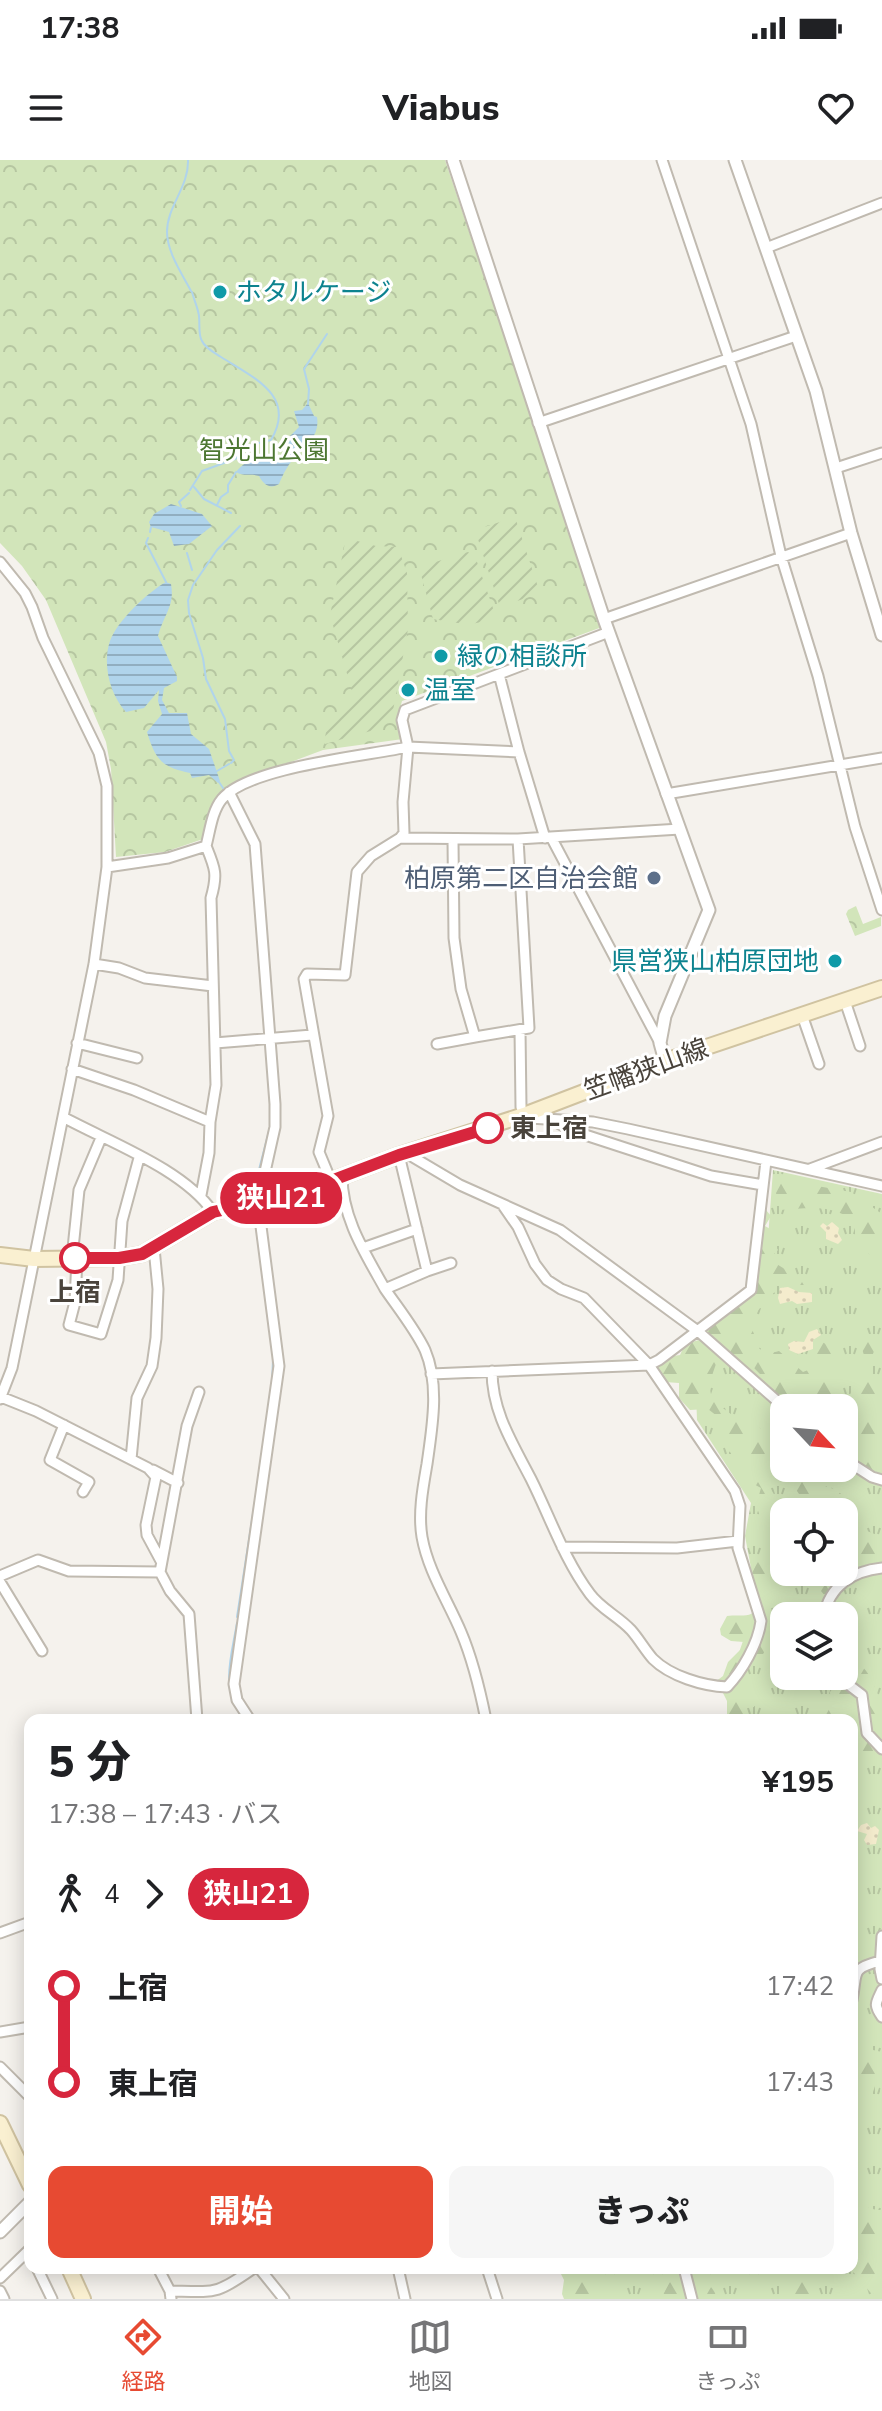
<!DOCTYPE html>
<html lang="ja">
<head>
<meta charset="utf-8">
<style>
	body { margin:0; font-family:"Nunito Sans","Noto Sans JP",sans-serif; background:#f6f6f6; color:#202124; height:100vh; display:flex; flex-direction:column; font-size:30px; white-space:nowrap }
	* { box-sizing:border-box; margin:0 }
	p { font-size:26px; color:#757577 }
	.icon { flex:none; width:44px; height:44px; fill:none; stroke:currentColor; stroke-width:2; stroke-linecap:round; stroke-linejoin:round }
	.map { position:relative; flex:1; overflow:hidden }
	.details { position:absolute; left:24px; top:1554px; width:834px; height:560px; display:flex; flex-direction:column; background:#fff; border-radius:16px; box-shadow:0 4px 20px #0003 }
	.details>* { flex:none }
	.badge { padding:0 16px; border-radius:26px; font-size:28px; line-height:52px }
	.needle { width:52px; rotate:116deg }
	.controls { position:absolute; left:770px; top:1234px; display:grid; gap:16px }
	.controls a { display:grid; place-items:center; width:88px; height:88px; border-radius:16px; background:#fff; box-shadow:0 4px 20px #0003; font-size:40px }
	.map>.badge { position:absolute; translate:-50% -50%; box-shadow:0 0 0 4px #fff }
	.legs { display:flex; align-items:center; gap:12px; height:88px; padding:0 24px; font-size:26px }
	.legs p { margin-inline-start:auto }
	.headline { display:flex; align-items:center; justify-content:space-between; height:136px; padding:0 24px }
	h1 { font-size:44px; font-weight:800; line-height:60px }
	.cta { display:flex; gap:16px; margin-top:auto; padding:16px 24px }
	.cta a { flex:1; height:92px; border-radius:16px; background:#e74a32; color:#fff; font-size:32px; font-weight:800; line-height:92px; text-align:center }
	.cta a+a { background:#f6f6f6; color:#202124 }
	ul { padding:0 24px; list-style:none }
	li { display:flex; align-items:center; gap:28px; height:96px; font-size:30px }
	li i { display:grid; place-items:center; width:12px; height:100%; margin:0 10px; background:currentColor }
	li i::after { content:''; width:20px; height:20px; margin:-10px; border:6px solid; border-radius:50%; background:#fff }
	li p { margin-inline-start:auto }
	li:first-child i { background:linear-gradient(#0000 50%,currentColor 0) }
	li:last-child i { background:linear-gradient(currentColor 50%,#0000 0) }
	.status { display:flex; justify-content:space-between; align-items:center; height:56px; padding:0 40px; background:#fff; direction:ltr }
	.status svg { height:22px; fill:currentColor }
	header { display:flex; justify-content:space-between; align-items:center; height:104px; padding:0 24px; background:#fff; font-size:36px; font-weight:800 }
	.tabs { display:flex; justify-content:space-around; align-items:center; height:112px; border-top:2px solid #e0e0e0; background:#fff; font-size:22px; color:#757577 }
	.tabs a { display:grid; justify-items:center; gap:4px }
	.tabs .current { color:#e74a32 }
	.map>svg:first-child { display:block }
</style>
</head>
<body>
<div class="status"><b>17:38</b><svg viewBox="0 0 49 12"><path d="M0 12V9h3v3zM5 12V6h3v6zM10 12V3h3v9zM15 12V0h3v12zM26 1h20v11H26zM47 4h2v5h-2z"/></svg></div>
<header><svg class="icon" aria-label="menu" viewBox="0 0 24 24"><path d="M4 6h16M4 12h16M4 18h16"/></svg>Viabus<svg class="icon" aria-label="heart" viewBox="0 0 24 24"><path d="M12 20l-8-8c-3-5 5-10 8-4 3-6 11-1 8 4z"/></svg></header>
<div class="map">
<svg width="882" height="2139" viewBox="0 0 882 2139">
	<defs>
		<pattern id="grass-tufts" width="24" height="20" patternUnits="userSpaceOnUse" patternTransform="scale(2)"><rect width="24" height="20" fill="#d2e5ba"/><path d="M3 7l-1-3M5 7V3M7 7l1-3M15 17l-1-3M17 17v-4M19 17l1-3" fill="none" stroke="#b6c6a1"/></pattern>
		<pattern id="forest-firs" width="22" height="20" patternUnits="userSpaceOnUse" patternTransform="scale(2)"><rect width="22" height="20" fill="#d2e5ba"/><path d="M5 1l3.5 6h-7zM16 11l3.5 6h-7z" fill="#b6c6a1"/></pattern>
		<pattern id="sand-dots" width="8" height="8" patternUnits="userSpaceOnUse" patternTransform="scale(2)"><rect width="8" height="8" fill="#f4eccd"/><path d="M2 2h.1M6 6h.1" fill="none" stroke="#d3ccb1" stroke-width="1.8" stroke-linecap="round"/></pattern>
		<pattern id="park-crowns" width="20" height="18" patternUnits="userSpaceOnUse" patternTransform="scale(2)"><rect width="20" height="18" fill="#d2e5ba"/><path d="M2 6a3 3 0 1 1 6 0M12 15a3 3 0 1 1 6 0" fill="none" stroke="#b6c6a1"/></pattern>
		<pattern id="garden-furrows" width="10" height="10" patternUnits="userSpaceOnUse" patternTransform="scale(2)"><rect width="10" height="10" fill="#d2e5ba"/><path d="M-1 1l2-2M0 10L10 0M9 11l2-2" fill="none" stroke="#b6c6a1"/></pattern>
		<pattern id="water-rules" width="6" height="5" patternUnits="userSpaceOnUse" patternTransform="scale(2)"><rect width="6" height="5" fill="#b0d4eb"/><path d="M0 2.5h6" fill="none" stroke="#91aec0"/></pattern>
	</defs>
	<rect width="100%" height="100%" fill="#f5f2ed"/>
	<path fill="url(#grass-tufts)" fill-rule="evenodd" d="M773 1010 882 1034V2139H574L569 2108H852V1560H736L732 1513 757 1440 745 1376 751 1343 697 1260 696 1233 715 1167 764 1133ZM784 1248H844V1308H784ZM784 1352H844V1412H784ZM784 1456H844V1516H784Z"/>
	<path fill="url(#forest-firs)" d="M783 1020 851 1032 882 1054V1116L871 1096 855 1079V1061C829 1044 810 1048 780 1050L776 1033Z
		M766 1050 771 1056 765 1066 772 1070V1080L778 1090 774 1094 775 1103 796 1116H803L805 1125H796L785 1120 774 1126 775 1132C770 1135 753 1156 751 1161 750 1165 753 1171 754 1174 756 1189 762 1196 779 1191L803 1212 808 1210 807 1196 815 1189 816 1182 820 1181 830 1186 831 1193 839 1195 835 1215 841 1225 840 1232 845 1237 850 1235 853 1227 864 1225 867 1204 859 1180 867 1173 876 1177 878 1182 872 1196 873 1216 882 1221V1314C873 1309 857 1305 851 1301 838 1292 844 1262 844 1248 814 1248 785 1251 761 1231L765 1219C748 1202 744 1193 718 1199 699 1246 717 1238 746 1267L756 1265C770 1274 784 1291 784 1308H801L815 1314 825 1326 837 1330 845 1338 836 1352H811L803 1346 801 1337 793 1325 796 1319 795 1315 786 1313 772 1318 769 1326 775 1336 777 1351 767 1358 760 1356 757 1348 761 1341 759 1335 761 1328 750 1322 744 1304 725 1288 726 1277 731 1267 708 1249 690 1250 679 1238V1223L665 1222 657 1211 659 1203 667 1197 680 1195 685 1184 699 1180 704 1172 753 1132 757 1124 756 1118 763 1051Z
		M846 1355 857 1367 877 1375 876 1396 870 1401 857 1426 825 1436 821 1431 826 1423 815 1419 816 1412H844Z
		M762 1401 768 1408 767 1417 772 1433 769 1446 774 1458 770 1483 763 1494 750 1499 742 1525 746 1535 755 1543 754 1547 746 1548 743 1552 744 1560H727V1541L723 1533 707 1528 723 1516 728 1502 743 1487 744 1482 731 1481 721 1475 720 1469 727 1456C744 1454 752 1460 761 1443L750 1418 757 1402Z
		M844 1489C882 1520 882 1540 882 1591H860L852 1587V1560H823L831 1546 830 1532 836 1524V1520L844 1516Z
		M852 1881 860 1885 868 1884 873 1890 882 1892V1933L880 1932 881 1923 877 1920 873 1932 864 1940 852 1927Z
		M852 2041C864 2042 865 2050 882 2050V2139L870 2132 850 2108Z
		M558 2108H577L581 2118 597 2126 592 2139H564L562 2134 564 2120Z
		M671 2108H700C702 2121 715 2127 717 2139H665L663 2135 670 2121 668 2112Z
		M808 2108H812L814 2130 818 2139H782L779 2131 786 2124 785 2116 791 2113 800 2114Z"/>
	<path fill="url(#sand-dots)" d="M832 1062 839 1068 838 1073 842 1080 838 1084 826 1079V1072L820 1066 823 1063 827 1066Z
		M788 1127 799 1132 812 1133V1142L797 1144 792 1141 780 1144 778 1138 780 1128Z
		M817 1169 821 1175 813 1180V1189L798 1194 789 1190 788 1184 794 1181 804 1182 809 1172Z
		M867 1663 871 1668 875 1666 879 1670 876 1684 867 1685 864 1680 867 1674 857 1671 861 1665Z"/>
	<path fill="url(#park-crowns)" d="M0 0H445L602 467 402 541 397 559 401 561 403 579 323 590 243 620 219 633 206 678 165 692 116 697 111 609 106 582 46 440 22 406 0 383Z
		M856 746 863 764 881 757V766L855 776 846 754 848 750Z"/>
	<path fill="url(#garden-furrows)" d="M515 357 540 433 500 447 475 370Z
		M346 378 376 386 398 387 407 413 408 469 392 556 381 568 325 584C324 560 341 550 352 531L330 455Z
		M468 392 475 396 495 454C478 470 454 462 433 459L419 407Z"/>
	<path fill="url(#water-rules)" d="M308 243 314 256 317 257C320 274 308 285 296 296 289 303 283 314 279 324 270 330 263 324 259 316 250 313 244 317 236 312 247 298 265 291 281 299L290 294 285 289V281L299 267 294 251 302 250Z
		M171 344 202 354 212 366 189 384 174 386 169 372 151 367 149 362 154 354Z
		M166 422 171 424C175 446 164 454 158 476L177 517V521L164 528 162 540 169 553H187L191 574 209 589 220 621 218 623 209 615 192 618 190 613C163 607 156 602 147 572L162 554 158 541 159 530 144 548 126 552C110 535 102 504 110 481 117 461 148 432 166 422Z"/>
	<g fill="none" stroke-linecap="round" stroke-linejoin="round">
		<path stroke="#b0d4eb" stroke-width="2" d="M188 0C189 27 167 46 167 72 167 92 182 114 191 131
			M308 244 309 229 304 209 327 174
			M194 327 204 339 231 353
			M190 330 202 311 235 299 251 285 271 280C297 236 254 218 221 197 215 193 205 188 202 181 198 175 200 164 199 156 198 148 194 140 192 132
			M217 345 221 337 228 332V325L236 312
			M181 346 179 342 189 333
			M150 372 151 367
			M148 378 146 383 166 422
			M187 393 192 410
			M231 603 234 600 229 591 225 559 206 519 203 498 189 453 188 440 193 425 217 390 240 366
			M217 611 229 604
			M219 622 225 631
			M257 771 265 874
			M266 886 271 953
			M253 1033 269 971
			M254 1051 258 1081
			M272 1224 273 1199
			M237 1457 264 1283
			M237 1463C230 1504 221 1523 243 1560
			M498 2128 502 2139"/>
		<defs>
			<path id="minor" d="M662 0 751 264 781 396 818 516 855 667 882 750
				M766 88 882 43
				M538 263 796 176
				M836 308 882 293
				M0 402 25 433 32 447 43 478 99 593 107 626V707L94 804 12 1208 0 1239
				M604 459 851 373
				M499 514 519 592 545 678
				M229 632 255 684 275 944V967L258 1043 279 1206 234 1524 237 1540 250 1560
				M666 634 882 598
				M551 677 660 883
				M400 678 404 673 403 642 408 587 519 592
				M453 680 454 778 461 829 475 877 529 868 518 679
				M107 707 168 698 206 686C210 671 212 651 222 639 248 607 366 596 408 587L402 560 405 550 609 472
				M94 804 119 808 145 818 213 826
				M845 841 860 886
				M802 855 819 904
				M520 870 521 947 524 955 530 958 593 962 628 969 882 1026
				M77 883 137 898
				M215 883 312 875
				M437 884 475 877
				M72 909 134 930 210 962
				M63 957C111 983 183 1009 213 1052
				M556 962 573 971 711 1016 763 1025
				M406 993 460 1025 560 1070 699 1172 785 1248
				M810 1009 882 982
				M342 1016C342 1058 365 1093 385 1129L427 1111 399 995
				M331 1021 319 992 328 956 304 819 307 814 345 815 357 712 371 696 400 678 518 679 680 669
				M201 1035 209 993 210 962 216 925 211 738C218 714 215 708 206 686
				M363 1088 417 1069
				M72 1098 79 1030 101 978
				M77 1098 75 1142 69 1165 101 1174 118 1120 122 1061 139 998
				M427 1111 451 1103
				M385 1129C398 1148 415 1169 425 1190 440 1225 432 1268 427 1304 423 1327 418 1353 422 1377 428 1411 448 1441 461 1472 473 1500 480 1530 486 1560
				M492 1211C492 1252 513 1284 531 1319 550 1357 564 1399 590 1434 601 1449 618 1456 631 1470 639 1479 645 1490 653 1499 670 1516 703 1526 727 1527 742 1511 758 1484 761 1461L738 1388 740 1346 735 1331 649 1205 584 1138 561 1129 547 1120 535 1104 518 1067 502 1044
				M431 1214 649 1205 659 1200 751 1130 766 1001
				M1 1237 36 1251 148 1308 156 1317 146 1365 147 1375 161 1401
				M64 1265 50 1300 89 1322 83 1332
				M131 1299 137 1238 152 1206 156 1178 158 1129 154 1088
				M844 1299 872 1317 882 1320
				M153 1310 178 1323
				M562 1387 677 1388 738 1381
				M0 1416 38 1400 69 1411 160 1412
				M0 1422 42 1491
				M824 1456C829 1426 853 1411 882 1408
				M837 1516 862 1535 867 1573 882 1589
				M197 1560 189 1454 170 1431 160 1412 187 1266 199 1232
				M0 1773 30 1762
				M882 1776 880 1809 882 1819
				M882 1830C876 1843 873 1844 882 1857
				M852 1840C858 1813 849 1809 880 1801
				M0 1872 30 1867
				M0 1907 30 1937
				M37 2108 52 2139
				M158 2108 170 2131 171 2139
				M259 2108 284 2139
				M398 2108 405 2139
				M487 2108 497 2139
				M684 2108 692 2139
				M0 2118 30 2089
				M0 2131 4 2139
				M170 2131C216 2132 216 2135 254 2108"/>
			<path id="tertiary" d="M453 0 604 459 709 750 665 856 660 883 665 901
				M735 0 816 231 851 373 882 475
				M0 2072 30 2042"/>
			<path id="secondary" d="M0 1095 34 1099 119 1098 142 1094 213 1052 299 1033 399 995 524 955 665 901 882 828
				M0 1963 30 2025
				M69 2108 83 2139"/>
		</defs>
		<use href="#minor" stroke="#c0bab0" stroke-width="13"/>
		<use href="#tertiary" stroke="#c0bab0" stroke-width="15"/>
		<use href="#secondary" stroke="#d0c3a1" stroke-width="18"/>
		<use href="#minor" stroke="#fff" stroke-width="9"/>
		<use href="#tertiary" stroke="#fff" stroke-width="11"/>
		<use href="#secondary" stroke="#faf0d1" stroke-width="14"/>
	</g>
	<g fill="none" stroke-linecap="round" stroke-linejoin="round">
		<defs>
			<path id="line-1" d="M75 1098H119L142 1094 213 1052 299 1033 399 995 488 968"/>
		</defs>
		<use href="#line-1" stroke="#fff" stroke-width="18"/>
		<use href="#line-1" stroke="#d7263d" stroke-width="12"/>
	</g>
	<g fill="#0f9aa8" stroke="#fff" stroke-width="3">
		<circle cx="220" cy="132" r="8"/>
		<circle cx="441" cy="496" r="8"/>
		<circle cx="408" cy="530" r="8"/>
		<circle cx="835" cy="801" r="8"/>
	</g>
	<circle fill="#5c6f8a" stroke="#fff" stroke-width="3" cx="654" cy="718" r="8"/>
	<g fill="#fff" stroke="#d7263d" stroke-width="4">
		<circle cx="488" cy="968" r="14"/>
		<circle cx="75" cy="1098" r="14"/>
	</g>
	<g text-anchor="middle" stroke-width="6" stroke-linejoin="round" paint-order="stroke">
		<g font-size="26" fill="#0d838f" stroke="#fff" text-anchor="start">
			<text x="236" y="141">ホタルケージ</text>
			<text x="457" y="505">緑の相談所</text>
			<text x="424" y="539">温室</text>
			<text x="819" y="810" text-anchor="end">県営狭山柏原団地</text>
		</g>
		<g font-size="26" fill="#4d7732" stroke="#fff">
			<text x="264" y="299">智光山公園</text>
		</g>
		<g font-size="26" fill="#4e5e75" stroke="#fff" text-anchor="end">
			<text x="638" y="727">柏原第二区自治会館</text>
		</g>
		<g font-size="26" fill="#49433b" stroke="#fff">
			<text transform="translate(646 909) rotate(-20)" y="9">笠幡狭山線</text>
		</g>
		<g font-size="26" font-weight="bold" fill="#49433b" stroke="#fff" text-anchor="start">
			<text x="510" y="977">東上宿</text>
			<text x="75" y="1141" text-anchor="middle">上宿</text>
		</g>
	</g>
</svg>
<div class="controls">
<a><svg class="needle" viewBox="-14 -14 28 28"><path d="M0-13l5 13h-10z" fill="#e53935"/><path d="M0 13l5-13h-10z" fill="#757577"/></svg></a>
<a><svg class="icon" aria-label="locate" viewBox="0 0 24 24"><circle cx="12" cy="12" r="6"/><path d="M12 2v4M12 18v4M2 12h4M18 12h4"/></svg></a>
<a><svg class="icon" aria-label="layers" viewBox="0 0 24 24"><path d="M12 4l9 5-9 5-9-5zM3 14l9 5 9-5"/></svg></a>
</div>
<b class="badge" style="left:281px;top:1038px;background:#d7263d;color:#fff">狭山21</b>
<section class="details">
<div class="headline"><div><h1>5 分</h1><p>17:38 – 17:43 · バス</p></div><b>¥195</b></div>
<div class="legs"><svg class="icon" aria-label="walk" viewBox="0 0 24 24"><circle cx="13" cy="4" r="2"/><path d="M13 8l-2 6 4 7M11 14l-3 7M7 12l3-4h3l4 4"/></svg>4<svg class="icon" aria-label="forward" viewBox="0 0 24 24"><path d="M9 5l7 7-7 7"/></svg><b class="badge" style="background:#d7263d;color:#fff">狭山21</b></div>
<ul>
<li><i style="color:#d7263d"></i><b>上宿</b><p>17:42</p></li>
<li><i style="color:#d7263d"></i><b>東上宿</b><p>17:43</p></li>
</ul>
<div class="cta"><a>開始</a><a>きっぷ</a></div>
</section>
</div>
<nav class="tabs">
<a class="current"><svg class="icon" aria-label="directions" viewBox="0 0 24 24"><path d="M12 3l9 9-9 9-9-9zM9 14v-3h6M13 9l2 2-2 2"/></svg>経路</a>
<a><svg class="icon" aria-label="map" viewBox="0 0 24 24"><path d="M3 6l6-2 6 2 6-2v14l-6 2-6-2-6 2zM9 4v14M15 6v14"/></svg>地図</a>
<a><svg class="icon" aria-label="tickets" viewBox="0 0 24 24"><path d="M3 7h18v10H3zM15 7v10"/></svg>きっぷ</a>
</nav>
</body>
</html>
